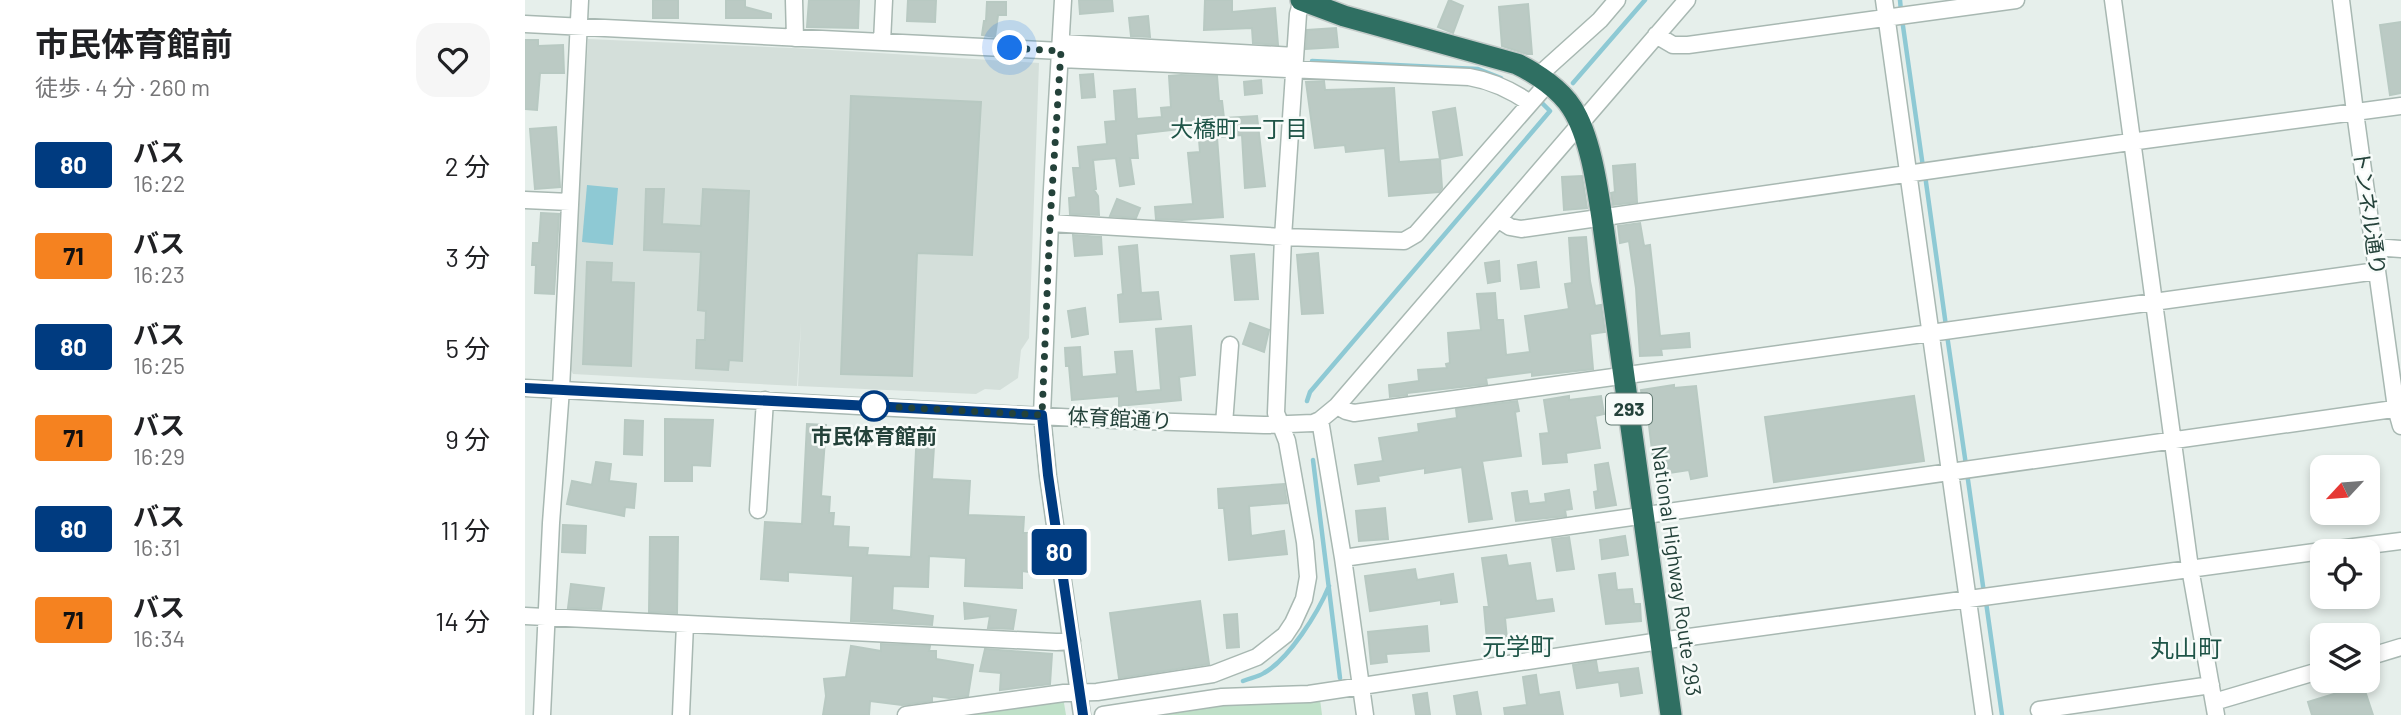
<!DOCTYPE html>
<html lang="ja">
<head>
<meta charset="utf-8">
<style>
	body { margin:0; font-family:Barlow,"Noto Sans JP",sans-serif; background:#f6f6f6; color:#202124; height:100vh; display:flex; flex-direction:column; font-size:26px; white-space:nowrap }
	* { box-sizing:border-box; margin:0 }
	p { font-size:23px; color:#757577 }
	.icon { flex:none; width:38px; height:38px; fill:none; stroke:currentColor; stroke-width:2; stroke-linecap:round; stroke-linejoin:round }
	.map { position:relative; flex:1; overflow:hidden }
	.side { display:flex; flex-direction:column; background:#fff; width:525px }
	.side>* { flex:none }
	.badge { padding:0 14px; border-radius:5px; font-size:24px; line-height:46px }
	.needle { width:46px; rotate:244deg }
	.tools { position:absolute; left:1785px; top:455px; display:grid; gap:14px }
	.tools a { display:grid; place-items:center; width:70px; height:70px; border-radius:14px; background:#fff; box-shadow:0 4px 10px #0003; font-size:35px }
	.you { position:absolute; width:35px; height:35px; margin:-18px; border:5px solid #fff; border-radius:50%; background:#1a73e8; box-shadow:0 0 0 10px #1a73e833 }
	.map>.badge { position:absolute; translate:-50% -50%; box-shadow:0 0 0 4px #fff }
	.round { display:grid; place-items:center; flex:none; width:74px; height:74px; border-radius:21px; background:#f6f6f6 }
	.overview { display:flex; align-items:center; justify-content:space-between; height:119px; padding:0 35px }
	h1 { font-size:33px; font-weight:700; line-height:52px }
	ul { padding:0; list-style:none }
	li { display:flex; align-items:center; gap:21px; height:91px; padding:0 35px }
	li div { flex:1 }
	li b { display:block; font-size:26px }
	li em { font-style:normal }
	li .badge { min-width:77px; font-weight:700; text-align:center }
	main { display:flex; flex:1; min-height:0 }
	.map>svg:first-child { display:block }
</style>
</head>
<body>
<main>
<section class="side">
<div class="overview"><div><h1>市民体育館前</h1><p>徒歩 · 4 分 · 260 m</p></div><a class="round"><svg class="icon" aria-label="heart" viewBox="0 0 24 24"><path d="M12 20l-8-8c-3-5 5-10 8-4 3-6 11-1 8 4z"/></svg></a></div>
<ul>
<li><span class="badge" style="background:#003b80;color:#fff">80</span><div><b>バス</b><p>16:22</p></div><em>2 分</em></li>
<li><span class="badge" style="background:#f58220;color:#111">71</span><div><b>バス</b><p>16:23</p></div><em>3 分</em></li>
<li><span class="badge" style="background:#003b80;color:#fff">80</span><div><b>バス</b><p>16:25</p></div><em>5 分</em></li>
<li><span class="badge" style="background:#f58220;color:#111">71</span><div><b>バス</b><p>16:29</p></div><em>9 分</em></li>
<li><span class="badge" style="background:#003b80;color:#fff">80</span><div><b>バス</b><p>16:31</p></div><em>11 分</em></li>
<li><span class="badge" style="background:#f58220;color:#111">71</span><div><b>バス</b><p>16:34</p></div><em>14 分</em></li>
</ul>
</section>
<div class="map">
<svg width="1876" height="715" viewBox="0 0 1876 715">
	<rect width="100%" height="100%" fill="#e6efeb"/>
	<path fill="#d4dfda" d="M63 39 290 49 514 63 504 338 496 350 493 378 475 390 460 389 451 394 273 386 276 323 272 386 48 374 43 365Z"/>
	<path fill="#bfe0c8" d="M538 697 541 715H410Z
		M795 699 797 715H620L699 704Z"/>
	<path fill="#8ec9d4" d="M62 185 93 188 88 245 57 242Z"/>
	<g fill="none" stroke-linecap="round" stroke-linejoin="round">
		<path stroke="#8ec9d4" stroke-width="4.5" d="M1375 0 1376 11
			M1377 19 1398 167
			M787 61 953 69 976 78
			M1048 83 1120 0
			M1400 175 1421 326
			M1422 335 1441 465
			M782 401 785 392 1025 111 1014 100
			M788 460 815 678
			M1442 473 1459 593
			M1461 602 1477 715
			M718 681C725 678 733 677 739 673 764 659 793 613 804 586"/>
	</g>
	<path fill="#bbcac4" stroke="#b8c9c2" stroke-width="2" d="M128 0H153V18H128Z
		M201 0H220V7L246 14V18H201Z
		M284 0H334L333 28 282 27Z
		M383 0H411L410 22 382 21Z
		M554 0H587L588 11 555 14Z
		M680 0H707V12L750 8 753 45 728 43 727 28 679 30Z
		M924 0 938 6 928 33 913 27Z
		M462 2H481V15H473L470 37 457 35 459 21H461Z
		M1003 4 1007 54H1002L977 46 974 7Z
		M623 16 625 37 606 36 604 18Z
		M1876 22V93L1865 95 1855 25Z
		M811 28 813 47 781 49 782 30Z
		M0 40H13V46L38 45 39 73H15L12 110 0 109Z
		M568 74 570 97 557 98 555 75Z
		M656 75 692 76 694 101H697L699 118 732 116 740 186 720 188 717 135 692 137 698 217 657 220 631 219 630 207 668 204 663 153 675 152 673 127 611 134 613 158H605L609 184 595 186 591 158 568 160 571 189 569 190 573 196 574 215 545 214 544 198 551 197 548 168H555L553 147 582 144 580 122 591 121 589 91 610 89 612 119 637 117 636 108 646 107 644 76Z
		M736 80 737 93 720 95 719 82Z
		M799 81 800 90 869 88 874 162 915 159 917 188 914 192 864 196 860 148 821 152 820 145 790 148 781 82Z
		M326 96 456 102 447 255 392 253 387 376 316 374Z
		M930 108 937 155 915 159 908 112Z
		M31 127 35 187 10 189 5 129Z
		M1110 164 1112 202 1088 205 1086 193 1090 192 1088 166Z
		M1057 176 1062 208 1039 210 1037 177Z
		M121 189H139L137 224 176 226 178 189 224 191 217 361 204 360 203 370 171 368 172 340H180L181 311 173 310 176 252 119 250Z
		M592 199 615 208 611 218 585 216Z
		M16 213 34 214 29 294 10 293 11 265H7L8 243H14Z
		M1115 223 1119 246 1125 245 1135 336 1164 333 1165 347 1136 349 1137 355 1115 356 1111 288 1104 241 1095 243 1093 226Z
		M548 235 576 237 577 254 550 256Z
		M1061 237 1065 281 1070 306 1076 305 1080 332 1065 334 1068 369 1007 376V372L961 378 962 384 882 393V395L865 397 864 385 894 381 893 370 922 368 921 364 925 363 923 333 956 330 952 294 970 293 972 320H978L981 355 1005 352 1000 316 1044 309 1040 284 1047 283 1044 238Z
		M612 245 616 293 633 292 636 319 595 322 593 295 598 294 594 247Z
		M793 253 798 313 777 314 772 255Z
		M729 254 733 299 710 300 706 256Z
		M974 261 975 281 963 283 960 263Z
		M62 262 87 263 86 282 109 283 106 366 58 364Z
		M1011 262 1014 287 996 289 993 265Z
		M560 308 563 334 547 337 543 311Z
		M725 323 744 330 739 352 718 344Z
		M666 326 670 375 654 377 656 400 594 406V396L547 400 544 366H541L540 348 555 347 557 377 592 374 590 352 607 351 611 392 636 390 631 329Z
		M1149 385V388L1171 386 1182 476 1166 479 1164 470 1130 475 1122 409 1119 410 1116 390Z
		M1044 396V400L1076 396 1079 414 1070 416 1075 448 1041 453 1042 462 1018 464 1015 434 1024 433 1019 400Z
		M1389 396 1399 461 1249 482 1240 417Z
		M992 401 994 411 990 412 996 456 957 461 967 519 944 522 937 467 900 473V468L853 476 854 481 833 484 830 465 858 461 854 438 894 432 893 424 932 418 931 409Z
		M140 419 188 420 185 466 167 465V481H140Z
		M100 420 118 421 117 455 99 454Z
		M282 424 301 425 296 496 305 497 304 513H309L308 526 324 527 323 547 343 548 342 555 386 557 392 429 410 430 407 479 445 481 443 515 499 517 498 533H507L505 572 497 571V588L440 586 441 558 404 556 403 587 368 586 367 610 408 616 407 625 326 621 328 576 263 572V581L236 579 240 522 277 524Z
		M71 462 86 464 84 481 111 484 109 508 100 507 99 516 42 504 47 481 67 485Z
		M1083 463 1091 505 1071 508 1069 492 1073 491 1070 465Z
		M759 484 762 503 724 506 726 536 759 531 762 554 704 560 699 508H694L693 489Z
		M1044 490 1047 509 1040 510 1041 516 991 521 987 493 1002 491 1004 504 1021 502 1020 494Z
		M860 508 863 539 834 541 831 511Z
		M38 525 61 526 60 553 37 552Z
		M1100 536 1103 555 1077 559 1075 540Z
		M125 537H153L152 613 124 612Z
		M1044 537 1049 569 1032 571 1027 539Z
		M981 555 983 566 1005 563 1011 601 1027 599 1029 611 980 618 982 639 962 641 959 607H964L957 558Z
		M890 569 892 580 928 574 932 602 916 604V600L845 611 840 576Z
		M1090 573 1092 590 1107 589 1109 604H1115L1116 621 1081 624 1074 575Z
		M46 584 79 588 76 609 43 608Z
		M675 601 684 664 594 678 585 613Z
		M439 603 491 610 488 629 463 628 465 616 440 619Z
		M712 614 714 647 702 648 699 615Z
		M902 626 904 651 861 654 862 662 846 664 843 632Z
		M356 644 405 646 404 651H411V659L448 665 443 696 424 698 407 696V701L377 705 345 701 344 715H298L301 696 299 679 321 677 326 646 356 651Z
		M460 649 527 654 525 684 475 690 476 673 455 671Z
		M1071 661 1073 673 1113 668 1117 693 1096 696 1094 682 1052 688 1048 665Z
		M1011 675 1014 695 1034 692 1038 715H980L979 708 1002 705 998 677Z
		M1838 685 1848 715H1787L1783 702Z
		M952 692 956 715H932L929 696Z
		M902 693 905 715H891L888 695Z"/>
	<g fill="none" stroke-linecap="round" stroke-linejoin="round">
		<defs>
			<path id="minor" d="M269 0 270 38
				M538 0 525 223 517 415 523 476 557 715
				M1359 0 1459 715
				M1588 0 1665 568 1691 715
				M1816 0 1830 112 1871 408 1876 426
				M0 24 536 51
				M1131 35 1148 45H1163L1491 0
				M357 42 359 0
				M536 43 770 56
				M535 59 944 77C968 81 986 90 1005 103
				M1014 75 1075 20 1092 0
				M0 200 45 202
				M974 220 985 227 996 229 1605 142 1876 106
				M525 223 758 237 879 241 891 234 1023 83
				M1849 247 1876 249
				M0 388 590 420 739 425 788 423 795 420 812 406 1162 0
				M812 406 821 411 829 413 1852 271
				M795 420 818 558 840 715
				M699 424 705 345
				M233 510 240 400
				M1797 551 1876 541
				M818 558 1876 408
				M0 616 531 642 547 641
				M1843 657 1876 647
				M1689 702 1797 670
				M1514 710 1686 685
				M17 715 26 523 36 389 55 0
				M156 715 160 624
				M381 715 539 693 572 692 688 674 732 657 760 635 768 623 779 599 783 577 780 542 762 441 751 413 758 237 773 14 777 0
				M578 715 697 697 784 694 1135 641 1797 551"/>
			<path id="highway" d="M776 0 819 16 992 64C1011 73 1036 90 1047 108 1065 136 1072 185 1077 218L1146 715"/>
		</defs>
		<use href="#minor" stroke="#a8b8b2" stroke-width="19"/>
		<use href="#highway" stroke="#c2cac8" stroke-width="24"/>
		<use href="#minor" stroke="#fff" stroke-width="16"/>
		<use href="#highway" stroke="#2f6f62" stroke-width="21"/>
	</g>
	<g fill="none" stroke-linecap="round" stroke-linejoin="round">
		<defs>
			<path id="line" d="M0 388 517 415 523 475 558 715"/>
		</defs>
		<use href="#line" stroke="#fff" stroke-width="16"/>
		<use href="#line" stroke="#003b80" stroke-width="10"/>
		<path stroke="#24423a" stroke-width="7" stroke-dasharray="0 12.6" d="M349 406 517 415 525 223 536 51 485 48"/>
	</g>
	<circle fill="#fff" stroke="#003b80" stroke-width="3.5" cx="349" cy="406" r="14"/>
	<g text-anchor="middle" stroke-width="5" stroke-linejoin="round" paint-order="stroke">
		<rect fill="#f7fbf9" stroke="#637a73" stroke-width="2" x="1081" y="393.5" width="46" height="31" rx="5"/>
		<g font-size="19" font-weight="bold" fill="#24423a">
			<text x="1104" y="416">293</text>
		</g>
		<g font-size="21" fill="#24423a" stroke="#f7fbf9">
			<text transform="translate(1844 213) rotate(82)" y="7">トンネル通り</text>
			<text transform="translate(595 419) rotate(3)" y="7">体育館通り</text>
			<text transform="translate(1151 571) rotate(82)" y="7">National Highway Route 293</text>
		</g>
		<g font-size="21" font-weight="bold" fill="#24423a" stroke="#f7fbf9">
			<text x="349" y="444">市民体育館前</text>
		</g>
		<g font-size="23" fill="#1f5548" stroke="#f7fbf9">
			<text x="714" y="137">大橋町一丁目</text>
		</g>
		<g font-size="24" fill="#1f5548" stroke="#f7fbf9">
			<text x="993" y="655">元学町</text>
			<text x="1661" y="657">丸山町</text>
		</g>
	</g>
</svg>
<div class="tools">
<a><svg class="needle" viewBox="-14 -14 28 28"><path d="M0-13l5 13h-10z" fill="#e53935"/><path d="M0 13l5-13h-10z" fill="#757577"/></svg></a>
<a><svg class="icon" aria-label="locate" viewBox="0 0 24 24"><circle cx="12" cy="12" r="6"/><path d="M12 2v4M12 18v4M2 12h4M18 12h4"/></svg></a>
<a><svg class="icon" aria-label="layers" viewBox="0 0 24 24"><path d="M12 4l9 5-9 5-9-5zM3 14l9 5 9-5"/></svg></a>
</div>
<div class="you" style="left:485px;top:48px"></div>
<b class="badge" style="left:534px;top:552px;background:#003b80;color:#fff">80</b>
</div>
</main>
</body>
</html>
